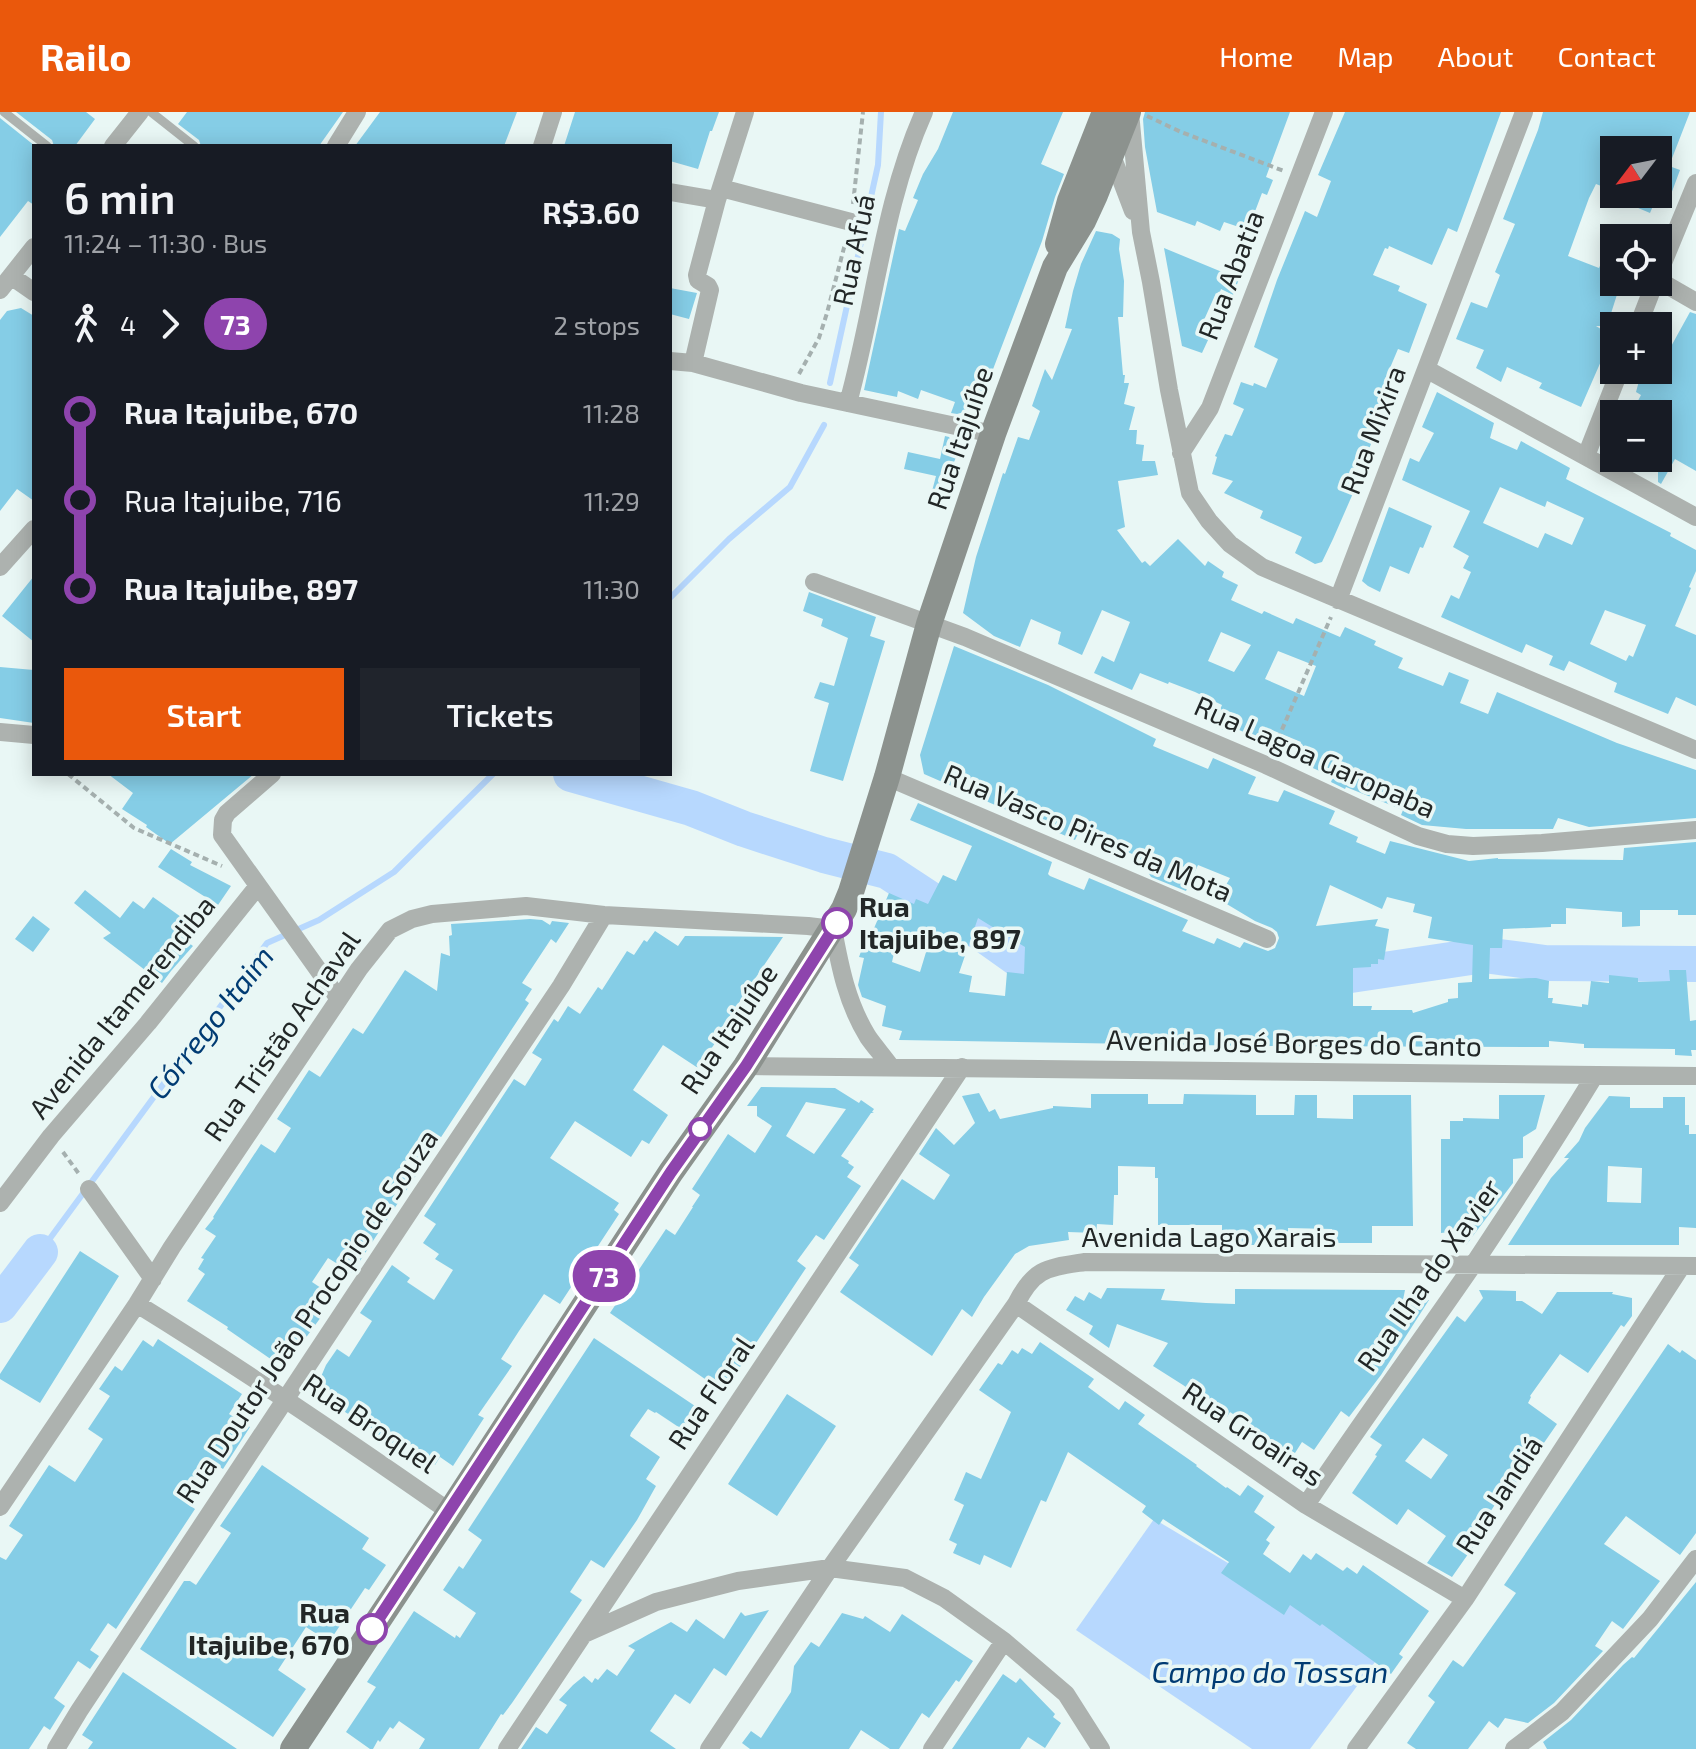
<!DOCTYPE html>
<html lang="en">
<head>
<meta charset="utf-8">
<style>
	body { margin:0; font-family:"Exo 2",sans-serif; background:#20242c; color:#f1f3f6; height:100vh; display:flex; flex-direction:column; font-size:30px; white-space:nowrap }
	* { box-sizing:border-box; margin:0 }
	p { font-size:26px; color:#9ea1a6 }
	.icon { flex:none; width:44px; height:44px; fill:none; stroke:currentColor; stroke-width:2; stroke-linecap:round; stroke-linejoin:round }
	.map { position:relative; flex:1; overflow:hidden }
	.sheet { position:absolute; left:32px; top:32px; width:640px; height:632px; display:flex; flex-direction:column; background:#171b24; border-radius:0px; box-shadow:0 4px 20px #0003 }
	.sheet>* { flex:none }
	.badge { padding:0 16px; border-radius:26px; font-size:28px; line-height:52px }
	.needle { width:52px; rotate:238deg }
	.controls { position:absolute; left:1600px; top:24px; display:grid; gap:16px }
	.controls a { display:grid; place-items:center; width:72px; height:72px; border-radius:0px; background:#171b24; box-shadow:0 4px 20px #0003; font-size:40px }
	.map>.badge { position:absolute; translate:-50% -50%; box-shadow:0 0 0 4px #fff }
	.legs { display:flex; align-items:center; gap:12px; height:88px; padding:0 32px; font-size:26px }
	.legs p { margin-inline-start:auto }
	.head { display:flex; align-items:center; justify-content:space-between; height:136px; padding:0 32px }
	h1 { font-size:44px; font-weight:600; line-height:60px }
	.cta { display:flex; gap:16px; margin-top:auto; padding:16px 32px }
	.cta a { flex:1; height:92px; border-radius:0px; background:#ea580c; color:#fff; font-size:32px; font-weight:600; line-height:92px; text-align:center }
	.cta a+a { background:#20242c; color:#f1f3f6 }
	ul { padding:0 32px; list-style:none }
	li { display:flex; align-items:center; gap:28px; height:88px; font-size:30px }
	li i { display:grid; place-items:center; width:12px; height:100%; margin:0 10px; background:currentColor }
	li i::after { content:''; width:20px; height:20px; margin:-10px; border:6px solid; border-radius:50%; background:#171b24 }
	li p { margin-inline-start:auto }
	li:first-child i { background:linear-gradient(#0000 50%,currentColor 0) }
	li:last-child i { background:linear-gradient(currentColor 50%,#0000 0) }
	header { display:flex; align-items:center; gap:48px; box-sizing:border-box; height:112px; padding:0 40px; background:#ea580c; color:#fff }
	header strong { font-size:38px }
	nav { display:flex; gap:44px; margin-inline-start:auto; font-size:28px }
	.map>svg:first-child { display:block }
</style>
</head>
<body>
<header>
<strong>Railo</strong>
<nav><a>Home</a><a>Map</a><a>About</a><a>Contact</a></nav>
</header>
<div class="map">
<svg width="1696" height="1637" viewBox="0 0 1696 1637">
	<rect width="100%" height="100%" fill="#e9f7f5"/>
	<path fill="#b7d8fe" d="M1154 1407 1381 1542 1310 1637H1252L1076 1518Z"/>
	<g fill="none" stroke-linecap="round" stroke-linejoin="round">
		<path stroke="#b7d8fe" stroke-width="6" d="M830 271 878 53 881 0
			M670 486 729 427 790 375 824 313
			M40 1140 267 831 319 808 394 760 493 662"/>
		<path stroke="#b7d8fe" stroke-width="36" d="M571 662 691 696 744 717 824 743 887 759 983 822 1021 849 1069 866
			M1304 870 1484 843 1545 851 1696 852
			M0 1193 40 1140"/>
	</g>
	<path fill="#85cde6" fill-rule="evenodd" d="M16 0H86L95 7 75 34H54L52 28Z
		M187 0H343L319 34H201L199 28 178 12Z
		M380 0H517L504 34H355Z
		M575 0H719L712 19H710L698 57 670 49V34H564Z
		M953 0H1063L1041 52 1064 62 1055 85 1042 129 979 294 971 298 957 302 951 301 955 290 921 278 918 287 898 279 897 285 864 278 899 117 905 119 918 88 913 86 923 62 938 37Z
		M1145 0H1290L1266 65 1273 68 1267 83 1262 81 1248 118 1224 110 1220 119 1197 109 1195 114 1157 100 1145 35 1143 7Z
		M1345 0H1501L1457 120 1448 116 1432 153 1389 134 1388 137 1385 136 1373 163 1400 174 1398 179 1427 192 1409 241 1398 237 1387 263 1389 267 1382 283 1391 286 1381 311 1379 310 1364 351 1360 349 1348 376 1354 379 1333 427 1322 450 1315 452 1295 441 1302 425 1260 406 1263 399 1224 381 1233 369 1212 362 1217 345 1215 344 1225 322 1232 324 1244 297 1233 292 1241 270 1253 274 1254 271 1266 276 1278 247 1254 235 1277 168 1305 99 1317 105 1331 69 1318 63Z
		M1543 0H1690L1669 54 1680 58 1670 85 1658 80V38H1630L1614 33V79L1596 72 1589 86 1568 144 1599 156 1614 121V170H1621L1607 214H1596L1612 224 1581 295 1539 276 1542 271 1507 255 1501 270 1476 256 1484 238 1456 227 1471 190 1487 196 1500 163 1495 160 1515 112 1503 107 1538 18Z
		M0 6 35 34 34 93 28 89 0 125Z
		M1605 82H1658L1650 101Z
		M1096 119 1112 122 1120 127 1119 137 1124 169 1123 205H1118L1123 263H1125L1124 271H1129L1124 292 1135 295 1129 318H1137L1136 332 1144 333 1142 349H1155L1158 363 1118 369 1125 415 1117 418 1142 451 1145 449 1150 454 1178 427 1205 454 1208 449 1224 460 1222 465 1238 473 1231 488 1262 502 1264 499 1293 512 1296 506 1340 525 1345 515 1376 529 1374 533 1403 546 1398 556 1443 574 1449 560 1469 568 1460 591 1488 602 1497 580 1617 631 1696 658V706L1589 715 1558 706 1553 717H1466L1422 713 1401 703 1403 698 1346 675 1345 677 1331 670 1333 665 1306 653 1310 645 1297 640 1301 630 1272 618 1270 622 1262 618 1259 627 1237 617 1235 622 1213 614 1222 593 1195 580 1169 570 1168 572 1140 561 1132 578 1094 561 1102 544 1114 550 1130 510 1102 498 1082 543 1058 532 1061 520 1031 507 1020 535 994 524 963 501 976 445 1003 361 1005 362 1018 325 1029 328 1040 299 1032 294 1045 257 1052 268 1072 217 1065 216 1073 179 1081 152ZM1221 520 1251 533 1234 560 1208 549ZM1278 539 1316 554 1304 584 1265 567Z
		M1164 136 1239 167 1233 183 1221 177 1219 183 1216 181 1204 208 1215 213 1202 241 1182 234Z
		M670 176 697 181 689 207 670 202Z
		M21 196 34 204V389L17 377 0 399V208L7 199Z
		M1690 200 1696 202V359L1675 347 1661 372 1658 370V302H1631L1641 283 1636 280 1642 258H1658Z
		M1437 280 1494 311 1490 326 1517 338 1521 329 1570 356 1566 367 1671 421 1670 424 1696 438V459L1689 475 1691 476 1675 514 1696 523V594L1676 585 1668 602 1614 580 1617 571 1569 549 1564 559 1549 553 1553 544 1526 532 1522 541 1441 505 1451 483 1459 487 1471 460 1463 456 1469 444 1453 435 1470 399 1402 368 1410 346 1419 350 1434 321 1422 315ZM1500 375 1545 395 1547 389 1584 406 1572 433 1545 421 1538 436 1483 411ZM1605 498 1646 513 1633 545 1629 543 1626 549 1590 532Z
		M945 324 949 325 958 341 938 386 931 383 936 364 904 357 908 340 940 347Z
		M1389 395 1432 414 1423 436 1420 435 1409 462 1390 454 1380 480 1368 474 1362 469Z
		M34 464V530L2 504Z
		M809 480 876 505 870 524 885 529 843 669 810 659 829 591 814 586 820 570 834 574 848 526 821 514 823 507 803 499Z
		M954 534 1048 573 1156 627 1153 634 1208 657 1213 646 1256 665 1248 682 1278 690 1284 678 1335 699 1329 712 1358 725 1356 730 1385 742 1390 729 1469 749 1498 746V747L1623 748 1624 736 1696 730V803H1678V798H1640V814L1622 815V800L1566 796V812H1551V815L1503 817 1502 836H1490L1489 867 1536 866 1549 869 1548 886H1553L1552 891 1582 895V892L1588 893 1591 869 1609 871V863L1638 866V870L1670 869 1669 858H1686L1690 909 1696 908V938H1691L1692 944 1675 943V937L1584 936V932L1549 929V935L1258 934 899 928 902 919 882 914 886 894 862 885 858 873 864 846 859 845 868 820 872 821 889 781 914 792 916 787 928 792 943 763 956 769 972 734 910 708 918 691 1052 750 1048 762 1050 764 1084 778 1089 766 1188 808 1182 819 1214 832 1217 826 1240 836 1244 830 1268 839 1275 836 1279 826 1277 820 1272 816 1255 809 1225 791 1229 785 1222 780 1230 766 1198 753 1186 779 1151 765 1139 745 1121 737 1123 734 1082 714 1075 728 924 662 920 643ZM1330 773 1382 797 1387 785 1415 792 1413 800 1432 805 1428 826 1473 833 1472 870 1458 871V886L1448 887V890L1413 901 1412 898H1371L1372 894H1353V856L1371 855V852H1378V847L1384 848 1389 817 1375 814 1378 807 1316 814ZM978 806 1025 835 1024 862 1007 860 1005 884 969 880 972 864 959 861ZM899 819 930 827 920 860 892 850Z
		M0 555 34 558V611L0 606Z
		M108 662H254L170 732 146 715 147 713 122 697 133 681Z
		M171 737 192 750 190 753 231 774 218 793 158 755Z
		M85 778 120 806 133 789 144 797 153 785 198 817 189 831 193 834 171 859 162 871 103 826 111 821 74 791Z
		M33 804 50 817 33 840 15 827Z
		M530 807 542 808 550 813 552 809 569 811 556 831 551 827 522 871 532 877 525 888 529 891 352 1161 328 1146 312 1170 324 1178 313 1195 324 1201 291 1246 279 1238 272 1248 227 1217 228 1215 187 1189 205 1162 198 1157 204 1147 201 1146 216 1124 205 1117 214 1106 213 1105 261 1032 275 1041 291 1016 277 1007 309 958 320 965 353 916 363 922 405 858 437 879 441 841 450 844 449 824 452 823 451 812Z
		M655 819 678 834 685 824 783 825 724 913 726 915 698 956 663 933 633 978 668 1003 649 1032 642 1028 631 1045 575 1009 550 1046 619 1091 614 1098 619 1102 560 1192 544 1182 519 1219 501 1247 512 1254 478 1303 484 1306 453 1354 440 1345 435 1353 413 1338 411 1341 395 1330 393 1334 371 1319 373 1317 322 1286 320 1267 326 1253 337 1237 349 1245 372 1209 360 1201 392 1153 410 1166 407 1170 434 1188 453 1158 435 1147 439 1142 423 1131 436 1112 424 1104 514 967 525 974 542 947 532 941 554 907 558 910 568 894 580 902 598 875 602 878 627 839 634 843 644 828 647 830Z
		M761 975 835 976 859 991 861 988 874 997 872 1000 874 1001H871L841 1044 849 1049 848 1051 854 1055 847 1065 861 1074 824 1128 816 1123 797 1149 806 1156 726 1276 717 1270 715 1274 610 1201 666 1117 675 1123 693 1095H692L700 1083 692 1077 728 1022 755 1041 772 1014 757 1004V994H747ZM806 990 846 997 814 1042 786 1024Z
		M979 981 989 1000 995 997 1000 1007 1053 996V994L1091 996V982H1148V992H1183L1184 982 1256 983V1003H1294L1295 983H1317V1006L1353 1007V983H1411L1413 1114H1372V1131H1332V1117L1288 1116V1124H1263V1133H1235V1130H1222V1113H1158V1066H1155V1055L1118 1054V1083H1114L1113 1113 1097 1112 1096 1121 1068 1120 1069 1128 1029 1134 1015 1142 984 1185 972 1205 962 1197 932 1244 840 1180 859 1153 849 1146 902 1067 934 1088 950 1063 919 1042 936 1016 954 1033 975 1011 962 984Z
		M1499 983H1545L1536 1017 1523 1025V1046L1513 1047V1071L1466 1133 1465 1118 1441 1121V1027H1450V1009H1463V1006L1499 1007Z
		M1609 984 1630 985V996H1663V985H1685V1013H1689V1022H1696V1116L1679 1115V1133H1508L1551 1066 1569 1046H1564L1579 1029 1585 1016ZM1608 1054 1642 1056 1641 1091 1607 1090Z
		M80 1139 119 1164 40 1291 0 1267V1262Z
		M1107 1176 1165 1177 1161 1188 1206 1191 1235 1192V1177L1405 1178 1403 1188H1429L1381 1263 1349 1305 1341 1299 1314 1338 1302 1330 1295 1341 1290 1338 1289 1340 1230 1300 1227 1305 1183 1273 1153 1254 1168 1231 1117 1212 1109 1236 1089 1222 1093 1214 1066 1198 1075 1184 1084 1189 1089 1180 1101 1187Z
		M1479 1178 1516 1179V1189H1522L1542 1202 1557 1180H1613L1612 1182 1632 1186V1204L1624 1215 1621 1213 1588 1261 1560 1242 1530 1284 1531 1285 1528 1291 1557 1312 1508 1383 1503 1380 1487 1405 1492 1408 1452 1465 1427 1451 1446 1424 1408 1397 1397 1413 1352 1381 1377 1344 1375 1343 1382 1333 1370 1325 1457 1204 1465 1210 1483 1186ZM1423 1326 1448 1343 1431 1367 1405 1349Z
		M594 1226 698 1296 683 1318 656 1300 655 1301 648 1297 631 1321 630 1324 660 1345 646 1367 656 1374 637 1408 604 1456 591 1448 570 1480 582 1488 512 1591 503 1603 501 1602 479 1637H419L425 1627 399 1609 393 1617 390 1615 380 1630 378 1628 373 1637H370L346 1620 376 1575 367 1570 414 1499 455 1526 456 1523 460 1526 476 1501 443 1478 459 1454 463 1457 482 1428 468 1418Z
		M158 1227 242 1282 229 1302 250 1315 223 1357 212 1350 185 1390 195 1397 116 1517 108 1511 90 1538 99 1544 90 1557 78 1549 54 1586 65 1594 50 1618 44 1614 29 1637H0V1445L6 1448 23 1423 9 1414 49 1353 75 1370 103 1327 88 1317 110 1284 99 1277 115 1254 122 1259 143 1228 153 1235Z
		M1040 1230 1094 1267 1088 1275 1119 1298 1125 1289 1145 1303 1138 1312 1197 1353 1196 1354 1226 1376 1227 1375 1240 1384 1248 1373 1264 1384 1254 1400 1275 1415 1266 1428 1270 1431 1263 1442 1290 1461 1303 1442 1311 1448 1316 1441 1343 1459 1347 1455 1357 1462 1363 1453 1429 1499 1399 1542 1403 1545 1391 1562 1322 1512 1320 1514 1290 1493 1284 1503 1221 1461 1229 1450 1163 1407 1159 1413 1142 1400 1146 1394 1068 1340 1046 1390 1041 1388 1011 1456 984 1443 980 1453 953 1441 957 1432 949 1428 964 1393 954 1388 966 1360 981 1367 1011 1300 979 1278 998 1251 1002 1253 1012 1238 1018 1242 1022 1236 1032 1242Z
		M1668 1232 1680 1241 1682 1238 1696 1248V1421L1680 1443 1626 1404 1604 1432 1660 1469 1623 1517 1612 1509 1595 1534 1603 1539 1554 1591 1528 1611 1505 1606 1498 1616 1489 1609 1468 1637H1416L1407 1631 1435 1590 1428 1584 1453 1548 1463 1555 1466 1551 1516 1481 1504 1473Z
		M787 1282 836 1314 777 1404 728 1372Z
		M262 1353 369 1426 362 1437 386 1453 369 1478 365 1476 329 1530 306 1515 278 1558 306 1577 273 1625 140 1537 184 1469H190L196 1473 231 1421 220 1414Z
		M1696 1470V1637H1547L1543 1630 1571 1608 1623 1553 1632 1545 1634 1546Z
		M769 1498 726 1564 714 1556 690 1592 675 1582 650 1619 676 1637H521L536 1615 547 1622 567 1593 559 1588 573 1573 584 1564 592 1571 595 1566 598 1568 607 1557 617 1564 635 1538 628 1534 649 1522 671 1510 687 1520 696 1507 724 1527 741 1500 745 1504Z
		M842 1501 863 1507 865 1504 890 1520 902 1502 973 1549 959 1570 956 1568 929 1606 922 1601 899 1637H890L861 1618 849 1637H750L742 1631 751 1619 761 1626 791 1580 794 1554 811 1530 819 1535Z
		M123 1560 237 1637H88L93 1630 82 1623Z
		M1003 1562 1016 1571 1020 1566 1055 1602 1053 1605 1061 1611 1045 1636 1028 1625 1020 1637H952Z"/>
	<g fill="none" stroke-linecap="round" stroke-linejoin="round">
		<path stroke="#a5b0af" stroke-width="4" stroke-dasharray="6 4" stroke-linecap="butt" d="M1147 4 1181 20 1284 59
			M853 92 863 0
			M799 262 819 226 827 201 846 128
			M1274 636 1331 505
			M68 662 134 716 222 754
			M63 1040 79 1062"/>
		<path stroke="#adb2af" stroke-width="9" d="M4 0 47 34
			M151 0 194 34"/>
		<path stroke="#adb2af" stroke-width="18" d="M1130 0 1141 120 1151 170 1169 278 1190 381 1209 409 1230 432 1262 455 1696 638
			M113 34 140 0
			M336 34 357 0
			M542 34 553 0
			M1111 41 1133 99
			M721 76 851 110
			M670 80 717 88
			M1658 163 1696 71
			M11 164 34 180
			M1658 168 1696 190
			M0 178 34 135
			M1638 214 1655 170
			M670 249 693 251 801 281 993 322
			M693 251 710 178 708 174 698 168 697 163 717 88 745 0
			M1426 257 1696 405
			M848 291C875 194 883 92 924 0
			M1181 341 1210 296 1324 0
			M1586 344 1620 258
			M0 455 34 417
			M814 470 965 525 1266 653 1418 724 1447 732 1473 734 1542 731 1696 718
			M1338 488 1524 0
			M0 620 34 623
			M272 662 227 701 223 708 222 723 339 887
			M887 665 1267 827
			M746 954 1696 964
			M89 1077 153 1167
			M0 1091 51 1024 148 911 258 774
			M137 1192C244 1258 347 1328 450 1400
			M1016 1192 1306 1393 1465 1487
			M1306 1393C1360 1312 1418 1233 1473 1153 1515 1090 1556 1027 1595 963
			M0 1395 137 1192 172 1135 339 887 359 857 390 818 412 807 432 802 526 794 604 803 808 814 833 817C840 855 847 891 868 925 875 935 884 945 891 955
			M584 1522 656 1490 738 1469 830 1456 905 1466 944 1486 1004 1529 1066 1582 1101 1637
			M56 1637 79 1599 416 1090 561 874 604 803
			M507 1637 962 955
			M709 1637 830 1456 1016 1192C1034 1156 1047 1156 1085 1150L1696 1154
			M932 1637 1004 1529
			M1356 1637 1465 1487 1681 1155
			M1514 1637 1562 1600 1650 1507 1696 1447"/>
		<path stroke="#8c928e" stroke-width="26" d="M1058 132 1070 89 1105 0
			M293 1637 450 1400 671 1060 746 954 844 797 851 780 887 665 929 512 993 322 1055 155 1083 109 1095 83 1128 0"/>
	</g>
	<g fill="none" stroke-linecap="round" stroke-linejoin="round">
		<defs>
			<path id="line-1" d="M372 1517 671 1060 746 954 837 811"/>
		</defs>
		<use href="#line-1" stroke="#fff" stroke-width="18"/>
		<use href="#line-1" stroke="#8e44ad" stroke-width="12"/>
	</g>
	<g fill="#fff" stroke="#8e44ad" stroke-width="4">
		<circle cx="837" cy="811" r="14"/>
		<circle cx="700" cy="1017" r="10"/>
		<circle cx="372" cy="1517" r="14"/>
	</g>
	<g text-anchor="middle" stroke-width="7" stroke-linejoin="round" paint-order="stroke">
		<g font-size="28" fill="#222727" stroke="#e9f7f5">
			<text transform="translate(854 138) rotate(-78)" y="10">Rua Afuá</text>
			<text transform="translate(1231 163) rotate(-69)" y="10">Rua Abatia</text>
			<text transform="translate(1373 318) rotate(-69)" y="10">Rua Mixira</text>
			<text transform="translate(960 326) rotate(-71)" y="10">Rua Itajuíbe</text>
			<text transform="translate(1315 645) rotate(24)" y="10">Rua Lagoa Garopaba</text>
			<text transform="translate(1088 721) rotate(23)" y="10">Rua Vasco Pires da Mota</text>
			<text transform="translate(122 895) rotate(-51)" y="10">Avenida Itamerendiba</text>
			<text transform="translate(729 917) rotate(-56)" y="10">Rua Itajuíbe</text>
			<text transform="translate(282 924) rotate(-55)" y="10">Rua Tristão Achaval</text>
			<text transform="translate(1294 931) rotate(1)" y="10">Avenida José Borges do Canto</text>
			<text x="1209" y="1135">Avenida Lago Xarais</text>
			<text transform="translate(1429 1163) rotate(-55)" y="10">Rua Ilha do Xavier</text>
			<text transform="translate(307 1204) rotate(-56)" y="10">Rua Doutor João Procopio de Souza</text>
			<text transform="translate(711 1281) rotate(-56)" y="10">Rua Floral</text>
			<text transform="translate(370 1311) rotate(34)" y="10">Rua Broquel</text>
			<text transform="translate(1253 1322) rotate(34)" y="10">Rua Groairas</text>
			<text transform="translate(1499 1383) rotate(-57)" y="10">Rua Jandiá</text>
		</g>
		<g font-size="28" font-weight="bold" fill="#222727" stroke="#e9f7f5" text-anchor="start">
			<text x="859" y="805">Rua<tspan x="859" dy="32">Itajuibe, 897</tspan></text>
			<text x="350" y="1511" text-anchor="end">Rua<tspan x="350" dy="32">Itajuibe, 670</tspan></text>
		</g>
		<g font-size="30" font-style="italic" fill="#003b73" stroke="#e9f7f5">
			<text transform="translate(211 911) rotate(-52)" y="10">Córrego Itaim</text>
			<text x="1270" y="1571">Campo do Tossan</text>
		</g>
	</g>
</svg>
<div class="controls">
<a><svg class="needle" viewBox="-14 -14 28 28"><path d="M0-13l5 13h-10z" fill="#e53935"/><path d="M0 13l5-13h-10z" fill="#9ea1a6"/></svg></a>
<a><svg class="icon" aria-label="locate" viewBox="0 0 24 24"><circle cx="12" cy="12" r="6"/><path d="M12 2v4M12 18v4M2 12h4M18 12h4"/></svg></a>
<a>+</a>
<a>−</a>
</div>
<b class="badge" style="left:604px;top:1164px;background:#8e44ad;color:#fff">73</b>
<section class="sheet">
<div class="head"><div><h1>6 min</h1><p>11:24 – 11:30 · Bus</p></div><b>R$3.60</b></div>
<div class="legs"><svg class="icon" aria-label="walk" viewBox="0 0 24 24"><circle cx="13" cy="4" r="2"/><path d="M13 8l-2 6 4 7M11 14l-3 7M7 12l3-4h3l4 4"/></svg>4<svg class="icon" aria-label="forward" viewBox="0 0 24 24"><path d="M9 5l7 7-7 7"/></svg><b class="badge" style="background:#8e44ad;color:#fff">73</b><p>2 stops</p></div>
<ul>
<li><i style="color:#8e44ad"></i><b>Rua Itajuibe, 670</b><p>11:28</p></li>
<li><i style="color:#8e44ad"></i><span>Rua Itajuibe, 716</span><p>11:29</p></li>
<li><i style="color:#8e44ad"></i><b>Rua Itajuibe, 897</b><p>11:30</p></li>
</ul>
<div class="cta"><a>Start</a><a>Tickets</a></div>
</section>
</div>
</body>
</html>
